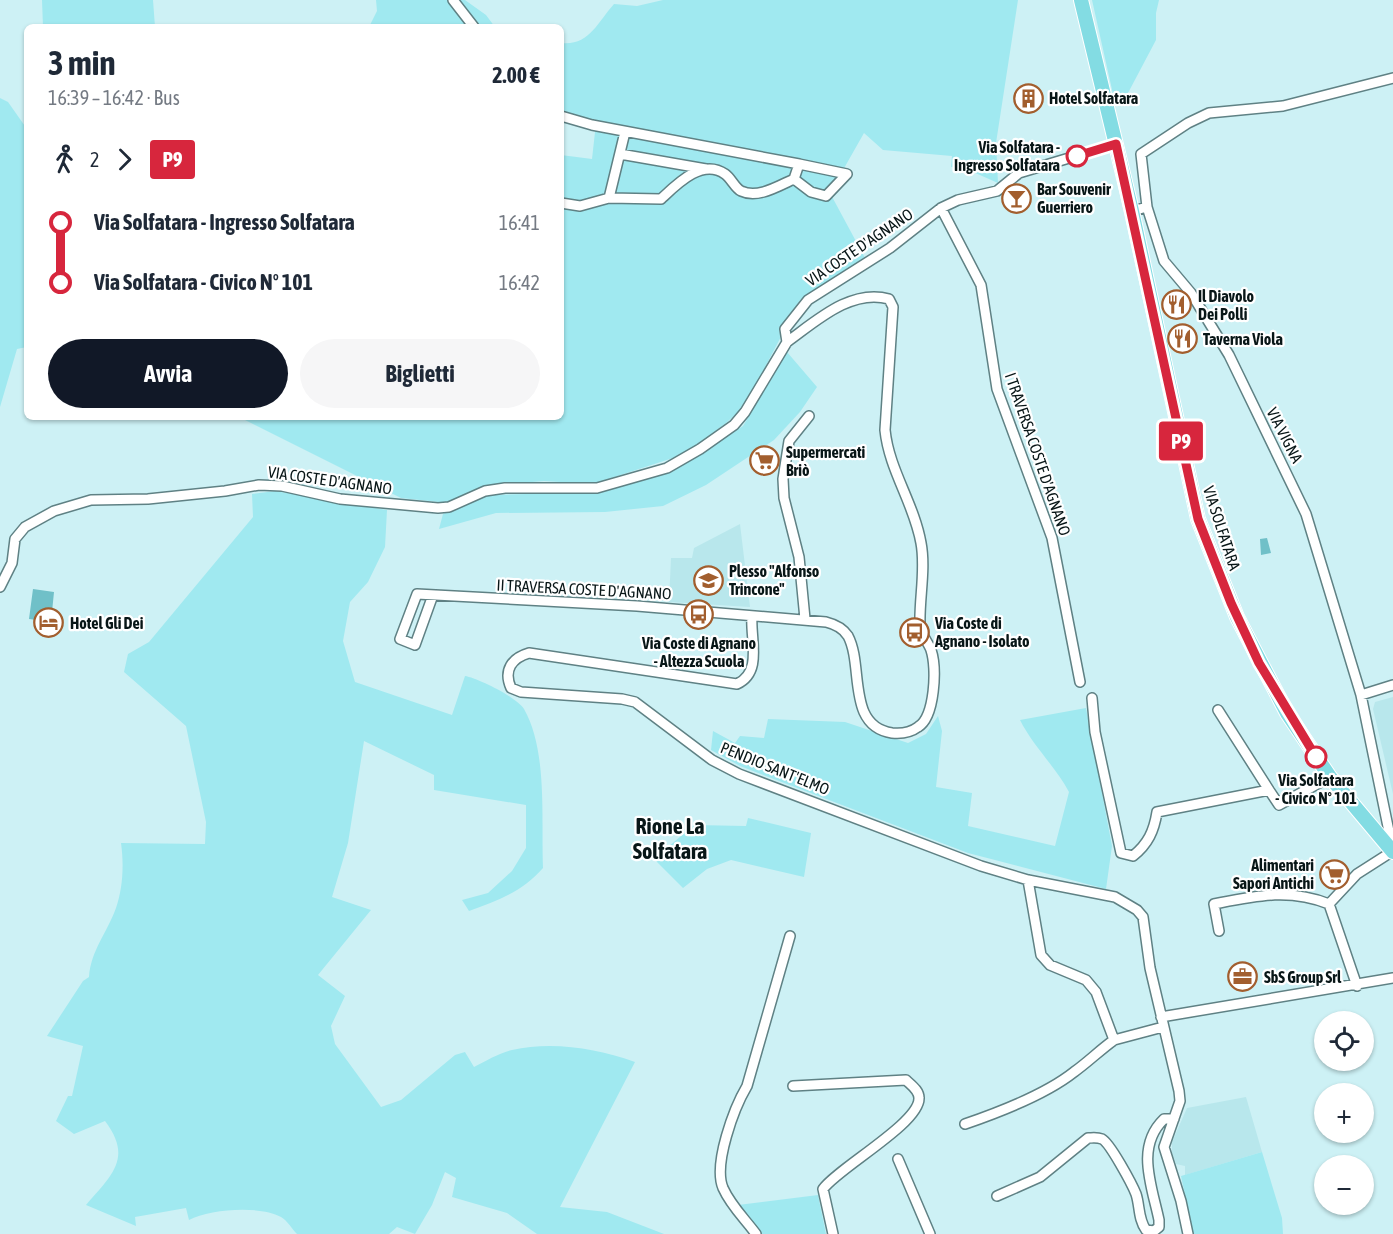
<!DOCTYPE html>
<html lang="it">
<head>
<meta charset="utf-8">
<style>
	body { margin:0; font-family:"Asap Condensed",sans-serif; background:#f6f6f7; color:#1f2937; height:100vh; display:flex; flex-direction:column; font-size:22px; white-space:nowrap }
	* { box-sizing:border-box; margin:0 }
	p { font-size:20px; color:#747a83 }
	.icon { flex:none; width:33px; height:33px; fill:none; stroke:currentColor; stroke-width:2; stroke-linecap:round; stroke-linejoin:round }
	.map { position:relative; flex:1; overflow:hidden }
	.panel { position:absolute; left:24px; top:24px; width:540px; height:396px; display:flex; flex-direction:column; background:#fff; border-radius:9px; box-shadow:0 2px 4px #0004 }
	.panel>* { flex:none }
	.badge { padding:0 12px; border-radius:4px; font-size:21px; line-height:39px }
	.controls { position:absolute; left:1314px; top:1011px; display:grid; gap:12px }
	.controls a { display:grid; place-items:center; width:60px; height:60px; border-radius:50%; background:#fff; box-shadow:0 2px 4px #0004; font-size:30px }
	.map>.badge { position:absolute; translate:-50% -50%; box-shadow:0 0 0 3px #fff }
	.legs { display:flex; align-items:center; gap:9px; height:66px; padding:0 24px; font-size:20px }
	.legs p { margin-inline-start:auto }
	.head { display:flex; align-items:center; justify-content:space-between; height:102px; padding:0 24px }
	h1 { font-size:33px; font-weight:700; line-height:45px }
	.button { display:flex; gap:12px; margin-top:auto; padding:12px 24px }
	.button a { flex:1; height:69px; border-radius:36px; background:#111827; color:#fff; font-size:24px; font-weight:700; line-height:69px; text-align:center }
	.button a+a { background:#f6f6f7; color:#1f2937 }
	ul { padding:0 24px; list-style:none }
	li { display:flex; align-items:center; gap:21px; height:60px; font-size:22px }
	li i { display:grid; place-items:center; width:9px; height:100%; margin:0 8px; background:currentColor }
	li i::after { content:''; width:15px; height:15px; margin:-8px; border:4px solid; border-radius:50%; background:#fff }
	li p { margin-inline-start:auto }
	li:first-child i { background:linear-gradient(#0000 50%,currentColor 0) }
	li:last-child i { background:linear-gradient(currentColor 50%,#0000 0) }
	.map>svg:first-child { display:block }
</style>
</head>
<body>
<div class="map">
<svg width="1393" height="1234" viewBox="0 0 1393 1234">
	<rect width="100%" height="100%" fill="#cdf1f5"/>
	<path fill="#b8e7ec" d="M740 524 750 607 669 602 671 558H692L694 548Z
		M1393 697V794L1373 709 1375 702Z
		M1246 1097 1262 1152 1185 1175V1166L1176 1164 1172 1153V1142L1187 1108Z"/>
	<path fill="#a0e9f0" d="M42 0H153L155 27H43Z
		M376 0H465L486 15 495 27H369L377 11Z
		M663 0H1018L996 143 998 183 964 168 951 167 952 156 883 150 864 133 830 193 865 258 800 300 759 379 738 412 725 424 682 455 593 484 544 481 485 486 448 503 401 498 239 417H561V155L592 159 596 123 561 115V43C589 46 597 23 614 4L637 6Z
		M1092 0H1159L1156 13V40L1128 93 1113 94Z
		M0 98 8 102 27 129V347L17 349 0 407Z
		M787 352 817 387 800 412 774 440 706 485 663 506 605 512 496 513 439 529 443 514 489 495 597 492 674 470 743 426Z
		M275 491 387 510 385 547 368 582 350 602 343 641 355 682 452 715 465 676C478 678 518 698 524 709 548 751 541 820 543 868 523 891 498 901 469 911L462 900 488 893 512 871 526 848V805L434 790V775L364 741 348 843 332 897 371 910 318 975 345 996 331 1026 335 1044 381 1107 401 1100 455 1055 465 1052 474 1067C486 1061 499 1053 512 1050 551 1041 597 1048 635 1062L560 1207 607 1212 664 1234H537L507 1213 452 1197 456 1178 445 1172 432 1205 415 1234 397 1227 389 1234H297C292 1229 287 1220 281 1217 259 1205 210 1209 189 1220L186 1208 135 1217 136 1226 86 1205C112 1175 133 1158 105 1121L74 1134 56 1121 68 1096H72L83 1046 47 1036 83 981 89 977C91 950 107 933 116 908 123 888 124 864 121 843L205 844 206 822 186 726 124 672 128 654 149 642 253 517 252 494Z
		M1086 708 1112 846 1106 889 968 853 740 766 711 750 713 731 735 743 740 736 764 738 768 719 845 722 908 743 926 734 938 716 942 731 936 787 972 793 968 826 1055 846 1069 792C1055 766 1033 746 1020 720Z
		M748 818 811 833 804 877 731 860 707 869 683 888 654 859 694 825 746 826Z
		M1262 1152 1282 1218 1283 1234H1193L1181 1176Z
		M818 1195 826 1234H759L738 1205Z"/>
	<path fill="#70c0c8" d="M1267 538 1271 553 1261 555 1260 539Z
		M33 589 54 592 51 622 29 619Z"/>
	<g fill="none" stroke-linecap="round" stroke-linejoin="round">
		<defs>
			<path id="minor" d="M453 0 474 27
				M561 116 592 125 799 164
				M620 154 706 169
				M799 164 847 174 826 196 811 192 794 179Z
				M609 198 625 132
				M561 203 580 206 609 198 661 199C677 184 702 158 725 174 731 178 735 188 741 191 758 199 778 186 794 179
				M1147 207 1164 261 1191 293 1229 355 1306 514 1361 695 1393 851 1357 874 1329 904C1289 888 1255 896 1214 904L1219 931
				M941 208 981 285 997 389 1052 538 1080 682
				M1132 211 1147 207 1141 154 1188 123 1209 113 1283 106 1393 78
				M0 587 12 563 15 539 25 527 54 511 91 500 148 499 225 491 259 485 282 486 340 499 438 508 449 507 485 491 505 488H597L667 468 700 449 734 425 745 412 787 342 785 329 808 300 890 248 941 208 958 200 997 191 1019 173 1116 144
				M433 595 415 645 400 639 417 594 637 606 826 622C834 624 843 628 848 636 864 666 846 726 892 733 902 734 910 733 918 727 935 717 937 668 931 650 928 642 921 635 920 625 919 599 926 569 921 543 914 503 889 470 885 430L893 307 889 299C851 288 815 322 787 342
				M752 616C750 639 763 672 737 684L529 653C512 658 503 670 511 688L521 692 622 699 635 702 712 760 739 774 981 866 1028 880 1115 897 1137 910 1143 917 1150 968 1179 1091 1180 1101 1164 1147 1181 1201 1188 1234
				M805 619 799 557 784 498 783 479 789 441 809 416
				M1361 695 1393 685
				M1092 698 1095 732 1121 853 1133 856C1148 844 1154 831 1157 812L1269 790 1279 805 1330 777
				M1218 710 1269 790
				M1028 880 1041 955 1050 965 1086 980 1096 992 1114 1040 1163 1027
				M1329 904 1357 986
				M1161 1017 1393 978
				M793 1086 906 1080C911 1085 919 1090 919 1098 920 1123 838 1168 823 1189L833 1234
				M965 1124C1000 1112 1045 1095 1074 1072 1088 1062 1100 1050 1114 1040
				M898 1159 930 1234
				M997 1196 1040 1177 1088 1138C1092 1138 1097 1137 1102 1139 1110 1143 1132 1184 1136 1194 1140 1206 1138 1219 1146 1230L1154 1231 1159 1227V1220C1152 1186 1135 1147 1164 1119H1174
				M756 1234C745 1219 731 1206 723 1188 713 1164 734 1108 747 1086L790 936"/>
			<path id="primary" d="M1081 0 1132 211 1198 519 1237 617 1287 713 1330 777 1393 852"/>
		</defs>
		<use href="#minor" stroke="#5f8184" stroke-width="12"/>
		<use href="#primary" stroke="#fff" stroke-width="16"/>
		<use href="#minor" stroke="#fff" stroke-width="9"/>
		<use href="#primary" stroke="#83dce3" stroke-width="14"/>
	</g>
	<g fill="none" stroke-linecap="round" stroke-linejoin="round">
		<defs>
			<path id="line-1" d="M1077 156 1116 144 1198 519 1231 603 1259 663 1316 757"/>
		</defs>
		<use href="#line-1" stroke="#fff" stroke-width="14"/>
		<use href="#line-1" stroke="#d7263d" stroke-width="9"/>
	</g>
	<defs>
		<symbol id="building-ring" viewBox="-11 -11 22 22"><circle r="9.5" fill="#fff" stroke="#a25e2e" stroke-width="1.5"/><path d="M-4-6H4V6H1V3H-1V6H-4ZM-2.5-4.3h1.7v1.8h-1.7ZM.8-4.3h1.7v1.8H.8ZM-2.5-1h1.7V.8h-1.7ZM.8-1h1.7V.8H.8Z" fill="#a25e2e"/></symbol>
		<symbol id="bar-ring" viewBox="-11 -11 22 22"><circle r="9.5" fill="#fff" stroke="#a25e2e" stroke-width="1.5"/><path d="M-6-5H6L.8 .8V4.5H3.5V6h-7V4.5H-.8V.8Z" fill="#a25e2e"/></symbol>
		<symbol id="restaurant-ring" viewBox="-11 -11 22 22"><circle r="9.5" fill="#fff" stroke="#a25e2e" stroke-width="1.5"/><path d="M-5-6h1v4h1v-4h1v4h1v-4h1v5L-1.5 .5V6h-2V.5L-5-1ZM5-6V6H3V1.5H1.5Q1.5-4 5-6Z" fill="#a25e2e"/></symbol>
		<symbol id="supermarket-ring" viewBox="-11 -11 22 22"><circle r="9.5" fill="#fff" stroke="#a25e2e" stroke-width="1.5"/><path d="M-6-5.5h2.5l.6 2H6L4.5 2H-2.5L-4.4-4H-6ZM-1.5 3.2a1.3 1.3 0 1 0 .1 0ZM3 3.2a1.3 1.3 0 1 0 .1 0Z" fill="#a25e2e"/></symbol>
		<symbol id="school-ring" viewBox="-11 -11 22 22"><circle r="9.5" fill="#fff" stroke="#a25e2e" stroke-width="1.5"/><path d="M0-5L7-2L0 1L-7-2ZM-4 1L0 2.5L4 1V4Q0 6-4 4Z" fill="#a25e2e"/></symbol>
		<symbol id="bus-ring" viewBox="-11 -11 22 22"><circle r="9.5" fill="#fff" stroke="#a25e2e" stroke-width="1.5"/><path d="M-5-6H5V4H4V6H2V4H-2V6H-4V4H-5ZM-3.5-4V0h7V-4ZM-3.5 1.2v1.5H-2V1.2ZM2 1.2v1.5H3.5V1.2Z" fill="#a25e2e"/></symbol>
		<symbol id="hotel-ring" viewBox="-11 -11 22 22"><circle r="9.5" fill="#fff" stroke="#a25e2e" stroke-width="1.5"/><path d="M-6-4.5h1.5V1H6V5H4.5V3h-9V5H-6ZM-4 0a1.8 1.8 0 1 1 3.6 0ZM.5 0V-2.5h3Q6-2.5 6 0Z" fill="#a25e2e"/></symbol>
		<symbol id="office-ring" viewBox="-11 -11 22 22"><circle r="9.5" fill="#fff" stroke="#a25e2e" stroke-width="1.5"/><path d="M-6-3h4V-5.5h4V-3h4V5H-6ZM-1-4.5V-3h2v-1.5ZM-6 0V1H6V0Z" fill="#a25e2e"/></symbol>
	</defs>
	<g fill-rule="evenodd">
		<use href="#building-ring" x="1012" y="82" width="33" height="33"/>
		<use href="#bar-ring" x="1000" y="182" width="33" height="33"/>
		<use href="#restaurant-ring" x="1160" y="288" width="33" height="33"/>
		<use href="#restaurant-ring" x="1166" y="322" width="33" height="33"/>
		<use href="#supermarket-ring" x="748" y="444" width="33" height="33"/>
		<use href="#school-ring" x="692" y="564" width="33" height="33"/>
		<use href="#bus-ring" x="682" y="598" width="33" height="33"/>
		<use href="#hotel-ring" x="32" y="606" width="33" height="33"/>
		<use href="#bus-ring" x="898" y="616" width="33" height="33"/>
		<use href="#supermarket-ring" x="1318" y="858" width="33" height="33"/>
		<use href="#office-ring" x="1226" y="960" width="33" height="33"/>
	</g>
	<g fill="#fff" stroke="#d7263d" stroke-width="3">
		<circle cx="1077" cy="156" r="10"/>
		<circle cx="1316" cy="757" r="10"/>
	</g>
	<g text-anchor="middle" stroke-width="4.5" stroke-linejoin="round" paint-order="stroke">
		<g font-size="16" font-weight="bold" fill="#081617" stroke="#fff" text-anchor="start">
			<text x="1049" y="104">Hotel Solfatara</text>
			<text x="1037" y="195">Bar Souvenir<tspan x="1037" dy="18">Guerriero</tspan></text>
			<text x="1198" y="302">Il Diavolo<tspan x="1198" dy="18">Dei Polli</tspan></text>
			<text x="1203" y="345">Taverna Viola</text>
			<text x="786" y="458">Supermercati<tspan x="786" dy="18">Briò</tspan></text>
			<text x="729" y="577">Plesso "Alfonso<tspan x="729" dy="18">Trincone"</tspan></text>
			<text x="70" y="629">Hotel Gli Dei</text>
			<text x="935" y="629">Via Coste di<tspan x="935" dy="18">Agnano - Isolato</tspan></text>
			<text x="699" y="649" text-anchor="middle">Via Coste di Agnano<tspan x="699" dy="18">- Altezza Scuola</tspan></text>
			<text x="1314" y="871" text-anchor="end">Alimentari<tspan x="1314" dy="18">Sapori Antichi</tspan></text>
			<text x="1264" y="983">SbS Group Srl</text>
		</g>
		<g font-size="16" font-weight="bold" fill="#081617" stroke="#fff" text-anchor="end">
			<text x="1060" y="153">Via Solfatara -<tspan x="1060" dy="18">Ingresso Solfatara</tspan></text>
			<text x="1316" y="786" text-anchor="middle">Via Solfatara<tspan x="1316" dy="18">- Civico N° 101</tspan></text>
		</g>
		<g font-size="16" fill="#081617" stroke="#fff">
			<text transform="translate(859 247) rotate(-34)" y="6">VIA COSTE D'AGNANO</text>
			<text transform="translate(1285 435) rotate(63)" y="6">VIA VIGNA</text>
			<text transform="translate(1038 454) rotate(71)" y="6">I TRAVERSA COSTE D'AGNANO</text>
			<text transform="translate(330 480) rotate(8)" y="6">VIA COSTE D'AGNANO</text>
			<text transform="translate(1222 528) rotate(72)" y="6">VIA SOLFATARA</text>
			<text transform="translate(584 589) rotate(3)" y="6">II TRAVERSA COSTE D'AGNANO</text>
			<text transform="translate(775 768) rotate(22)" y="6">PENDIO SANT'ELMO</text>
		</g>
		<g font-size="22" font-weight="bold" fill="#081617" stroke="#fff">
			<text x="670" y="834">Rione La<tspan x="670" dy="25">Solfatara</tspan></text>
		</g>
	</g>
</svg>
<div class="controls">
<a><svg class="icon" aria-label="locate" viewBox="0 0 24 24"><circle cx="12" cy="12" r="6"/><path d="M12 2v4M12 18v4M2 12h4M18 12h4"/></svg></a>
<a>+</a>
<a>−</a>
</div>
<b class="badge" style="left:1181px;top:441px;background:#d7263d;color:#fff">P9</b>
<section class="panel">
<div class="head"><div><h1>3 min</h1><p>16:39 – 16:42 · Bus</p></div><b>2.00 €</b></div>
<div class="legs"><svg class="icon" aria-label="walk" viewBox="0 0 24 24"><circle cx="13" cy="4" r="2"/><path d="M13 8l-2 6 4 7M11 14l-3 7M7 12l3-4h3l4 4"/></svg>2<svg class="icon" aria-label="forward" viewBox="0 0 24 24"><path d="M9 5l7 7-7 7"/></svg><b class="badge" style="background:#d7263d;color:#fff">P9</b></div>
<ul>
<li><i style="color:#d7263d"></i><b>Via Solfatara - Ingresso Solfatara</b><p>16:41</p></li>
<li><i style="color:#d7263d"></i><b>Via Solfatara - Civico N° 101</b><p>16:42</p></li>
</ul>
<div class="button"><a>Avvia</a><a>Biglietti</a></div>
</section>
</div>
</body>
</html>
